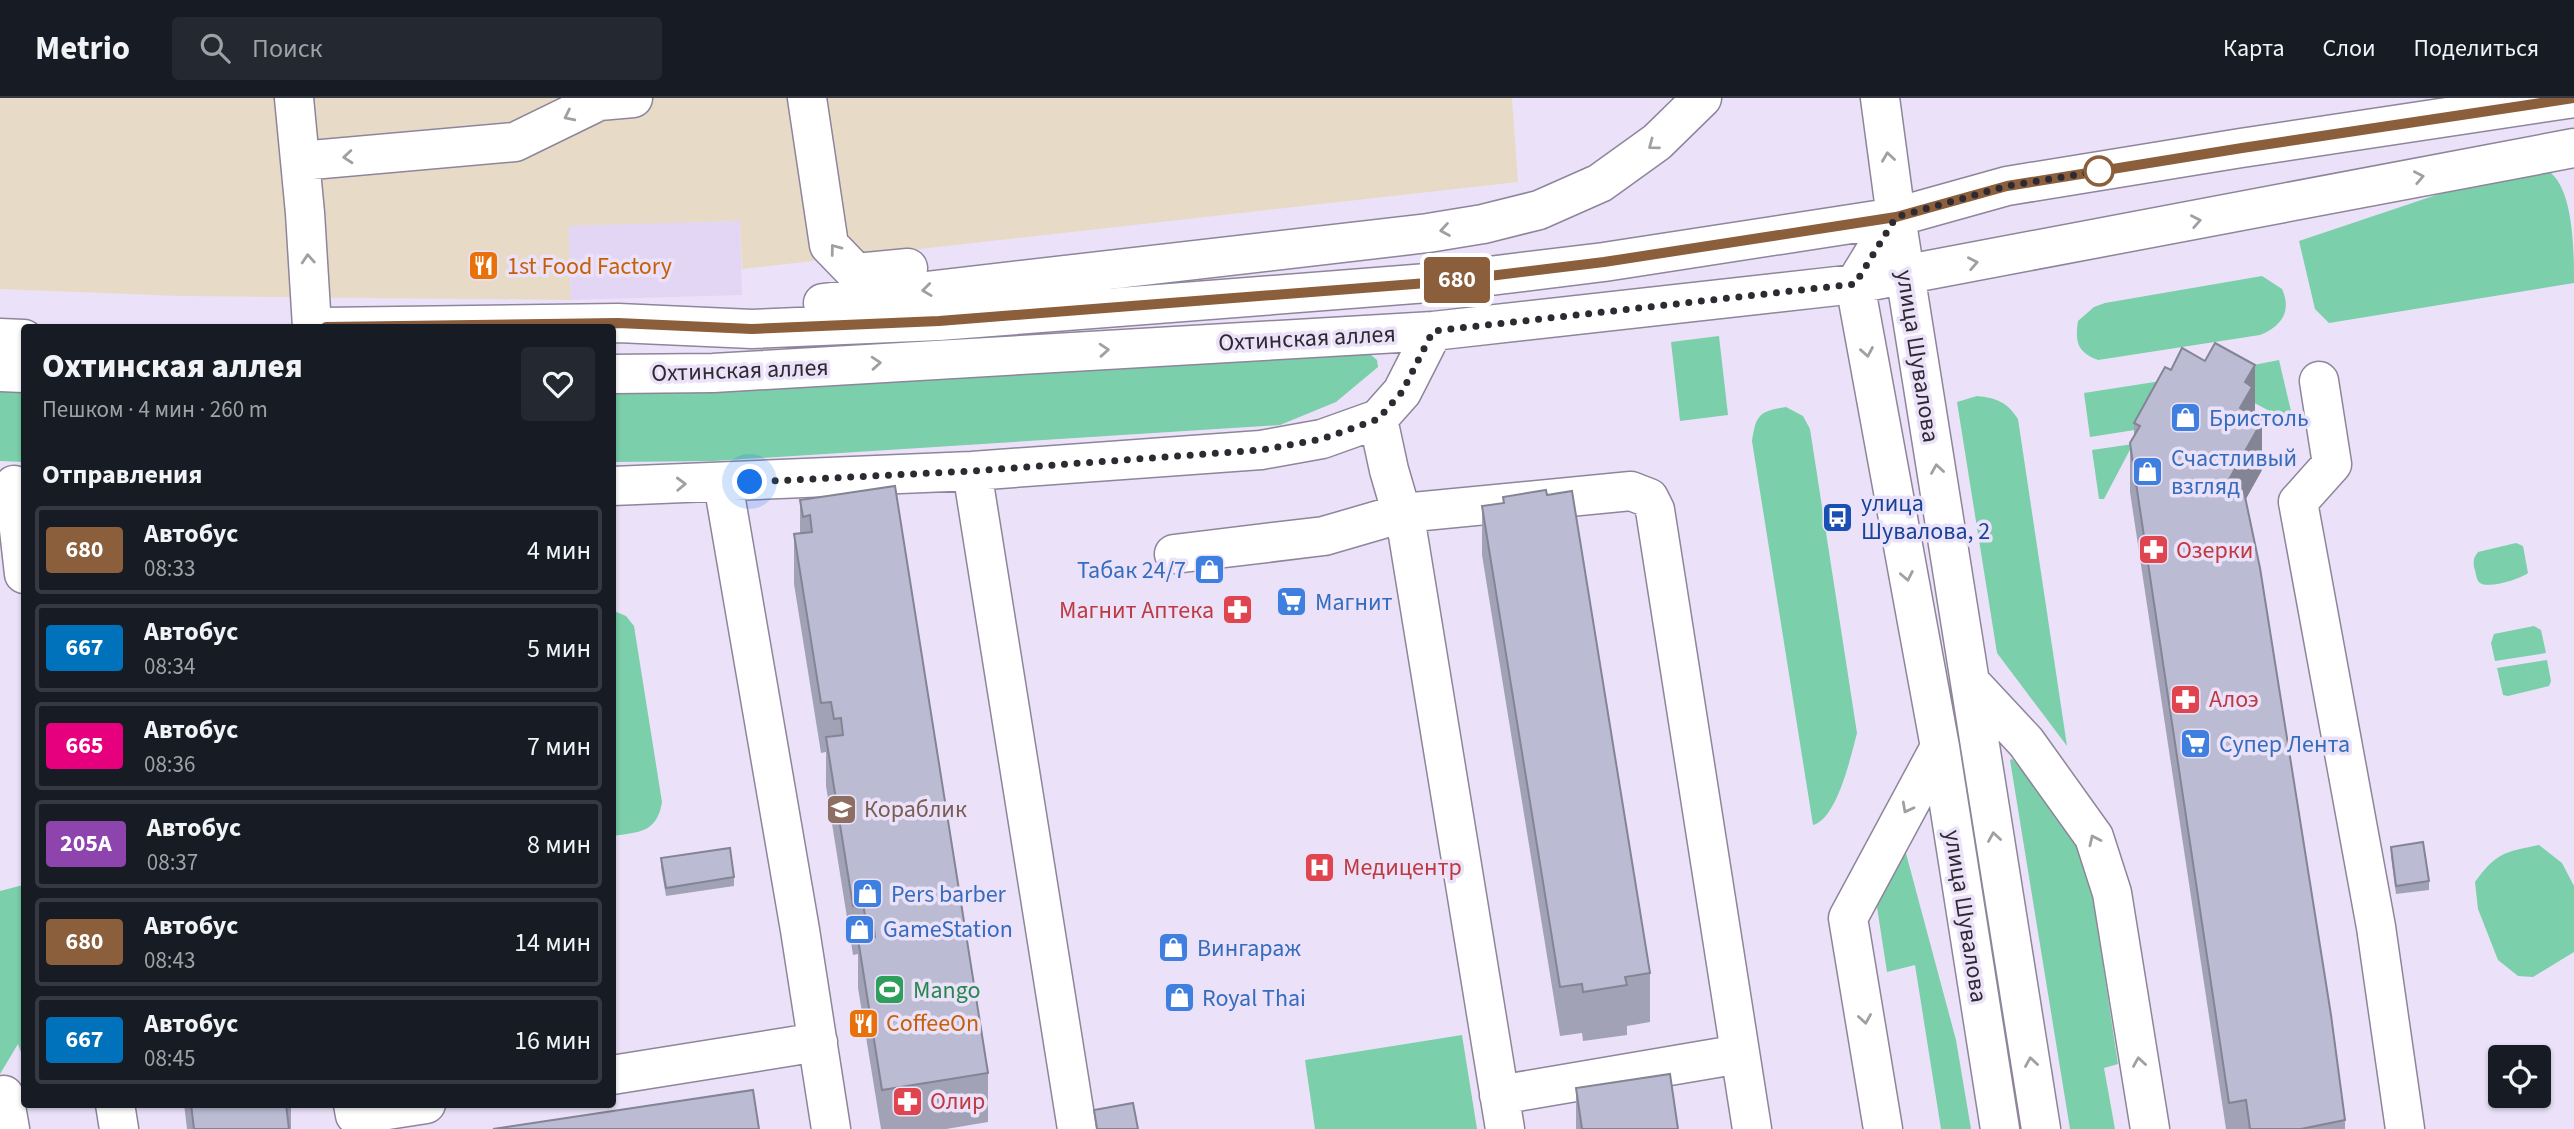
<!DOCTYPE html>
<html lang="ru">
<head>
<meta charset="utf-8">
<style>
	body { margin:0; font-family:"Source Sans 3",sans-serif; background:#242831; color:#f1f3f6; height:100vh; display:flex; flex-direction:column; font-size:26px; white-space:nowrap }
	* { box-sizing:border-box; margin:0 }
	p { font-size:23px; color:#9ea1a6 }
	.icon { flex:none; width:38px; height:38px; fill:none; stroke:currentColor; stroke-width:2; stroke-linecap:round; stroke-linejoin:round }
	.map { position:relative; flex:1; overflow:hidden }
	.sheet { position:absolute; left:21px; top:226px; width:595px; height:784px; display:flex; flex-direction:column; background:#171b24; border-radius:7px; box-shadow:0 2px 5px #0004 }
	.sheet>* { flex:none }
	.badge { padding:0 14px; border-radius:5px; font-size:24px; line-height:46px }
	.buttons { position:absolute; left:2488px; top:947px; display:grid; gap:14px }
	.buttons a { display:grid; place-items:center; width:63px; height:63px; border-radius:7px; background:#171b24; box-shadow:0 2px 5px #0004; font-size:35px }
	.you { position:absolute; width:35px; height:35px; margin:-18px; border:5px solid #fff; border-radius:50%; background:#1a73e8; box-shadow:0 0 0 10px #1a73e833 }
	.map>.badge { position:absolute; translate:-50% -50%; box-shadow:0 0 0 4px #fff }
	h2 { padding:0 21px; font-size:26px; line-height:63px }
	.round { display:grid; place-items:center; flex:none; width:74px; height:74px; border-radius:7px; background:#242831 }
	.head { display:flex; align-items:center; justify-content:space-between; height:119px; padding:0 21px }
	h1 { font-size:33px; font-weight:800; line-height:52px }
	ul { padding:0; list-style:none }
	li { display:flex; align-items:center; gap:21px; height:88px; margin:0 14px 10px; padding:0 7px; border:4px solid #363941; border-radius:7px }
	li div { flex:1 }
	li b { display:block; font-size:26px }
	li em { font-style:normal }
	li .badge { min-width:77px; font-weight:700; text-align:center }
	header { display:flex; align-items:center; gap:42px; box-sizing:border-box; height:98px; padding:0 35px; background:#171b24; border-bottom:2px solid #363941 }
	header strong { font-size:33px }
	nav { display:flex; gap:38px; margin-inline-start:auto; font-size:24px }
	.search { width:490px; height:63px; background:#242831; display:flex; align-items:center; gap:18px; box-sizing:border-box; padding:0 24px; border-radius:7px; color:#9ea1a6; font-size:26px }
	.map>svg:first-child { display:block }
</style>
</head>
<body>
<header>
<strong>Metrio</strong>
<div class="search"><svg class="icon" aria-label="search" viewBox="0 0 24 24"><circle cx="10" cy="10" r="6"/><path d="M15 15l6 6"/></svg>Поиск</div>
<nav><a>Карта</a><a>Слои</a><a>Поделиться</a></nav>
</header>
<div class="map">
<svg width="2574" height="1031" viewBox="0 0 2574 1031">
	<rect width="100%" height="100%" fill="#ebe2f9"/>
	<path fill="#e7dbc7" d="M0 0H1512L1518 84 742 171 740 123 569 129 571 202 179 198 0 191Z"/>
	<path fill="#e3d6f4" d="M740 123 742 197 571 202 569 128Z"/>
	<path fill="#7bcfaa" d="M2548 73C2574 89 2574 156 2574 185L2329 225 2315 211 2299 143 2454 91Z
		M2262 178 2282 191C2292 213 2282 228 2260 237L2098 262C2077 254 2075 244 2078 223L2094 209 2105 205Z
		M1719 238 1728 317 1680 323 1671 244Z
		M1252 256 1371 257 1377 262 1378 269 1336 304 1280 327 714 363 613 364 612 289Z
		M2279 262 2294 326 2209 281 2208 276Z
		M2161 283 2141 331 2090 339 2084 295Z
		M0 290 24 291V364L0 363Z
		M1977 298C1997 300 2007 304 2018 321L2067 648 1997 555 1957 304Z
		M1786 309 1803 318 1810 331 1857 635C1851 658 1837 721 1813 727L1752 343C1756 317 1759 313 1786 309Z
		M2133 346 2104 401H2099L2092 352Z
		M2516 445 2523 448 2528 475C2521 481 2488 491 2480 485 2476 482 2476 474 2474 469 2473 462 2474 459 2478 454Z
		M612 512 626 518 634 528 662 704C657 735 639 734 613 738Z
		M2534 528 2541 532 2546 555 2495 563 2491 545 2494 536Z
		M2547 562 2551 583 2549 588 2508 598 2503 597 2497 570Z
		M2012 661C2044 691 2073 732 2089 774L2118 966 2104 970 2115 1031H2070L2010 662Z
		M2539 747 2562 765 2574 788V854L2533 879 2518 878 2498 862 2478 811 2475 784C2496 755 2504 754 2539 747Z
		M1904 748 1956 942 1971 1031H1941L1915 867 1887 874 1877 809 1898 749Z
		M23 787 24 963 18 946 0 976V793Z
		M1462 937 1477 1031H1315L1305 962Z"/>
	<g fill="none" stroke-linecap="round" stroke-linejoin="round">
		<defs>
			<path id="minor" d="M294 0 305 115 312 229
				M807 0 829 147 856 175 908 170
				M1880 0 1896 119 2041 1031
				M300 63 515 44 599 3 633 0
				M1896 119 1855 186 1940 649 2000 1031
				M823 205 1428 135 1483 126 1539 112 1600 85 1657 44 1702 0
				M323 229 618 225 752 231 939 223 1440 184 1604 164 1896 119 2007 88 2241 50 2574 0
				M0 240 24 241
				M0 274 24 275
				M612 276 713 275 1433 233 1855 186 2574 50
				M2319 283 2332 366 2298 404 2376 829 2405 1031
				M1378 321 1389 372 1408 437 1505 1031
				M972 373 1077 1031
				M723 385 800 832 831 1031
				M14 387 24 476
				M612 388 972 373 1261 352 1322 341 1378 321 1402 294 1433 233
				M1174 456 1324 438 1403 415 1631 393 1649 400 1655 412 1752 1031
				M1970 584 2026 644 2094 739 2112 795 2150 1031
				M612 977 818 944
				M4 997 10 1031
				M1499 997 1740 956
				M115 1006 119 1031
				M353 1006 355 1017 426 1006
				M1883 1031 1848 820 1940 649"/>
		</defs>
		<use href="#minor" stroke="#8e859a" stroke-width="41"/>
		<use href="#minor" stroke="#fff" stroke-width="38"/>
	</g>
	<path fill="#a1a2b5" d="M2171 272 2255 316 2254 318 2262 372 2245 402 2345 1022V1031H2226L2130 394V345L2134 338V325Z
		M895 388 988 975V1024L946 1031H881L858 890V856L853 857 826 688V654L821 655 794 486V436H800V402Z
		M1503 399 1650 875V924L1627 928V937L1583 943 1582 935 1560 938 1482 457V408L1503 405Z
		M2391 749 2429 783V792L2396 796 2391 758Z
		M661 760 734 779V788L666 798 661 769Z
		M1576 990 1678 1031H1576Z
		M184 1006H291V1031H187Z"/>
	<path fill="#838494" d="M2255 267V316L2252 320 2240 310 2245 284Z
		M2262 323V372L2227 435V385Z"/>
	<path fill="#bbbcd3" stroke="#838494" stroke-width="2" d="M2215 245 2255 267 2245 284 2252 289 2240 310 2262 323 2227 385 2244 394 2260 470 2331 917 2345 1022 2301 1031H2250L2246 1002 2229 1005 2130 345 2140 328 2134 325 2165 269 2171 272 2182 250 2205 263Z
		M895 388 988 975 882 992 858 841 875 839 873 822 866 823 863 806 853 808 826 639 843 637 841 620 834 621 831 604 821 605 794 436 812 434 810 417 803 419 800 402Z
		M1546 392 1547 397 1572 393 1650 875 1625 879 1627 887 1583 894 1582 886 1560 889 1482 408 1504 405 1503 399Z
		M2423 744 2429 783 2396 788 2391 749Z
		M730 750 734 779 666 790 661 760Z
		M1670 976 1678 1031H1582L1576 990Z
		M753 992 759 1031H493Z
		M1133 1005 1138 1031H1097L1094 1012Z
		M191 1006H286L289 1031H194Z"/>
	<defs><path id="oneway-chevron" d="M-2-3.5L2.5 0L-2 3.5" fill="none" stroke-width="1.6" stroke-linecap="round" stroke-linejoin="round" transform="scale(1.75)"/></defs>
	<g stroke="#a19fa3">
		<use href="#oneway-chevron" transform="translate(569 18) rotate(154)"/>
		<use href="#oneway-chevron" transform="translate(1653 47) rotate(143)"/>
		<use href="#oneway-chevron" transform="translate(348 59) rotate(175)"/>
		<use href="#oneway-chevron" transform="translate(1888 59) rotate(-98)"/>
		<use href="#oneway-chevron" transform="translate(2419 79) rotate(-11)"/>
		<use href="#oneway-chevron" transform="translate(2196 123) rotate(-11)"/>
		<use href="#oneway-chevron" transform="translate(1445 132) rotate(171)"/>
		<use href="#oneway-chevron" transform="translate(835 151) rotate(-127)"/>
		<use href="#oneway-chevron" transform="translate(308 161) rotate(-94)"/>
		<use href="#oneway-chevron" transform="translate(1973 165) rotate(-11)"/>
		<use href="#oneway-chevron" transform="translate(927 192) rotate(173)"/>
		<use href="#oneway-chevron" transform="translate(1104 252) rotate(-4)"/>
		<use href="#oneway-chevron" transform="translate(1867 254) rotate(80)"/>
		<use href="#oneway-chevron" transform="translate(876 265) rotate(-4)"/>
		<use href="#oneway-chevron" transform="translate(1937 371) rotate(-99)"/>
		<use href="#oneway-chevron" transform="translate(681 386) rotate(-2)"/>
		<use href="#oneway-chevron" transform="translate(1907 478) rotate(79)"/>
		<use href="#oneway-chevron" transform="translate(1907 710) rotate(118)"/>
		<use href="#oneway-chevron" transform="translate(1994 739) rotate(-99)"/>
		<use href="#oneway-chevron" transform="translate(2094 742) rotate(-115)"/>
		<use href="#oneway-chevron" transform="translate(1865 921) rotate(81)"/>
		<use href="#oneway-chevron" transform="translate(2031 964) rotate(-99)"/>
		<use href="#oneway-chevron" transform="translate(2139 964) rotate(-99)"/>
	</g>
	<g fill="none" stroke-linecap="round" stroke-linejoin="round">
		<defs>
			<path id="line" d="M326 229 618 225 752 231 939 223 1440 184 1604 164 1896 119 2007 88 2242 50 2574 0"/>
		</defs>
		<use href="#line" stroke="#fff" stroke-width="16"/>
		<use href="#line" stroke="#8b5e3c" stroke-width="10"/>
		<path stroke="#2e2a32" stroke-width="7" stroke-dasharray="0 12.6" d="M750 384 972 373 1261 352 1322 341 1378 321 1402 294 1433 233 1855 186 1896 119 2007 88 2111 71 2099 73"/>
	</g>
	<defs>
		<symbol id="restaurant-square" viewBox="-11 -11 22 22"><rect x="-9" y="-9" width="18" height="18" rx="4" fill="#e8710a" stroke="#ebe2f9"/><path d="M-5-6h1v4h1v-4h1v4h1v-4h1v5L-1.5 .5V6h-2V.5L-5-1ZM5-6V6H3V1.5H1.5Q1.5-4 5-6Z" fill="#fff"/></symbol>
		<symbol id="shop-square" viewBox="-11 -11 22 22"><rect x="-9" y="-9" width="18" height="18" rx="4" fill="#3f7fe0" stroke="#ebe2f9"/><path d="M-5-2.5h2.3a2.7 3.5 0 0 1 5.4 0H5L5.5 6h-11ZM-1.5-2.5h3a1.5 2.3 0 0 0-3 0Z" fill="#fff"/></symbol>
		<symbol id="bus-square" viewBox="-11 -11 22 22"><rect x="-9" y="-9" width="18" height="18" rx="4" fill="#1a4fb4" stroke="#ebe2f9"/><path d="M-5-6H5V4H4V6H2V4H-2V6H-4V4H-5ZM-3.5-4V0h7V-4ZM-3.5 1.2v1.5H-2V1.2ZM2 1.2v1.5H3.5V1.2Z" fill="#fff"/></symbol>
		<symbol id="pharmacy-square" viewBox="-11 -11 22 22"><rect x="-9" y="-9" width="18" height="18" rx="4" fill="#e0444e" stroke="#ebe2f9"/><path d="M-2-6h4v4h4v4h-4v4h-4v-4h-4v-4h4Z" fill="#fff"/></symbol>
		<symbol id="supermarket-square" viewBox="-11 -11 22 22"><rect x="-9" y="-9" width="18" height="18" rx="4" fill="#3f7fe0" stroke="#ebe2f9"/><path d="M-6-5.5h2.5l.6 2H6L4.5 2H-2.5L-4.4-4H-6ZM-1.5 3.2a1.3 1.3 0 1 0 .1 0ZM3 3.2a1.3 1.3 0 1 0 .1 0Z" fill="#fff"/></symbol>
		<symbol id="school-square" viewBox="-11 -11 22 22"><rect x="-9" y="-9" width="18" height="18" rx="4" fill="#8d6e63" stroke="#ebe2f9"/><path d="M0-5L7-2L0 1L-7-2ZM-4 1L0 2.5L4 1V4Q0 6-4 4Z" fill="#fff"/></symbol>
		<symbol id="hospital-square" viewBox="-11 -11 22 22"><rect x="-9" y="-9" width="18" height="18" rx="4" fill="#e0444e" stroke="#ebe2f9"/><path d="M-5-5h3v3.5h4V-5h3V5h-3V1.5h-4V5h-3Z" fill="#fff"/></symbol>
		<symbol id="stadium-square" viewBox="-11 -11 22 22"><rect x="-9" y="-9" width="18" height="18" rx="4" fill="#2e9e5b" stroke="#ebe2f9"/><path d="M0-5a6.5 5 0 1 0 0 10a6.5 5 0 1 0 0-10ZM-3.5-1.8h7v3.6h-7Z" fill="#fff"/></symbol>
	</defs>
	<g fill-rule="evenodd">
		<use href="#restaurant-square" x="466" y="150" width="35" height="35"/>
		<use href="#shop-square" x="2168" y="302" width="35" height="35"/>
		<use href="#shop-square" x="2130" y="356" width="35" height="35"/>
		<use href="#bus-square" x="1820" y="402" width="35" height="35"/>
		<use href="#pharmacy-square" x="2136" y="434" width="35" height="35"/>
		<use href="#shop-square" x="1192" y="454" width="35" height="35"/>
		<use href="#supermarket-square" x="1274" y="486" width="35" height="35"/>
		<use href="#pharmacy-square" x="1220" y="494" width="35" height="35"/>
		<use href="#pharmacy-square" x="2168" y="584" width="35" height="35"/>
		<use href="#supermarket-square" x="2178" y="628" width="35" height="35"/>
		<use href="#school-square" x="824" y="694" width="35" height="35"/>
		<use href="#hospital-square" x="1302" y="752" width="35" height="35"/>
		<use href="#shop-square" x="850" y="778" width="35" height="35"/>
		<use href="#shop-square" x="842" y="814" width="35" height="35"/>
		<use href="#shop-square" x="1156" y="832" width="35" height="35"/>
		<use href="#stadium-square" x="872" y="874" width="35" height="35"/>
		<use href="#shop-square" x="1162" y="882" width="35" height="35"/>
		<use href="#restaurant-square" x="846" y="908" width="35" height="35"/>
		<use href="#pharmacy-square" x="890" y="986" width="35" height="35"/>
	</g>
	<circle fill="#fff" stroke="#8b5e3c" stroke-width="3.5" cx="2099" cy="73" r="14"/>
	<g text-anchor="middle" stroke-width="7" stroke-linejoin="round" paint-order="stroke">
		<g font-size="24" fill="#c56008" stroke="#ebe2f9" text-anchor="start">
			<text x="507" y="176">1st Food Factory</text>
			<text x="886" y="933">CoffeeOn</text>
		</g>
		<g font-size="24" fill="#2e2a32" stroke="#ebe2f9">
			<text transform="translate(1307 240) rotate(-3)" y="8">Охтинская аллея</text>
			<text transform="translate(1918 258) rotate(81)" y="8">улица Шувалова</text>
			<text transform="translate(740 272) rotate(-2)" y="8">Охтинская аллея</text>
			<text transform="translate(1966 818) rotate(81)" y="8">улица Шувалова</text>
		</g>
		<g font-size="24" fill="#366cbe" stroke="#ebe2f9" text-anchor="start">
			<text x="2209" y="328">Бристоль</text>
			<text x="2171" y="368">Счастливый<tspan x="2171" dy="28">взгляд</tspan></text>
			<text x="1186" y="480" text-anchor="end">Табак 24/7</text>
			<text x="1315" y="512">Магнит</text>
			<text x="2219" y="654">Супер Лента</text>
			<text x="891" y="804">Pers barber</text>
			<text x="883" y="839">GameStation</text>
			<text x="1197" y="858">Вингараж</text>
			<text x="1202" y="908">Royal Thai</text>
		</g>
		<g font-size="24" fill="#164399" stroke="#ebe2f9" text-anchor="start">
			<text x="1861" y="413">улица<tspan x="1861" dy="28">Шувалова, 2</tspan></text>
		</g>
		<g font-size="24" fill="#be3a42" stroke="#ebe2f9" text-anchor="start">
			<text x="2176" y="460">Озерки</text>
			<text x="1214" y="520" text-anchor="end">Магнит Аптека</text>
			<text x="2209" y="609">Алоэ</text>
			<text x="1343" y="777">Медицентр</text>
			<text x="930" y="1011">Олир</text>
		</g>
		<g font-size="24" fill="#785e54" stroke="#ebe2f9" text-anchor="start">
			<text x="864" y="719">Кораблик</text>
		</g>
		<g font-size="24" fill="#27864d" stroke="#ebe2f9" text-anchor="start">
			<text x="913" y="900">Mango</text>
		</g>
	</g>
</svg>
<div class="buttons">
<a><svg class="icon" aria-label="locate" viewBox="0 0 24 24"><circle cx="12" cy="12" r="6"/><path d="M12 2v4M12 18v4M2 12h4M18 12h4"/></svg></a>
</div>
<div class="you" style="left:750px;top:384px"></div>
<b class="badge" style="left:1457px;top:182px;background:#8b5e3c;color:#fff">680</b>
<section class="sheet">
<div class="head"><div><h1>Охтинская аллея</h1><p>Пешком · 4 мин · 260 m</p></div><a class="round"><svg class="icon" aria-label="heart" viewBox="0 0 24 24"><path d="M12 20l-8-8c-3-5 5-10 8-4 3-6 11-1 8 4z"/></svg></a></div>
<h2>Отправления</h2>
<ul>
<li><span class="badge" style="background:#8b5e3c;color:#fff">680</span><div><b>Автобус</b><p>08:33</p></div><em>4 мин</em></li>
<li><span class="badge" style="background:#0072bc;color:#fff">667</span><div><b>Автобус</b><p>08:34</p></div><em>5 мин</em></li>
<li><span class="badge" style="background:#e6007e;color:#fff">665</span><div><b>Автобус</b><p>08:36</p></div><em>7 мин</em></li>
<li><span class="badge" style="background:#8e44ad;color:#fff">205А</span><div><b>Автобус</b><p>08:37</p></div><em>8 мин</em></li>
<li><span class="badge" style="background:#8b5e3c;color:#fff">680</span><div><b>Автобус</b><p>08:43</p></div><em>14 мин</em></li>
<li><span class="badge" style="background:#0072bc;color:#fff">667</span><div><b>Автобус</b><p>08:45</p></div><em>16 мин</em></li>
</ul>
</section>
</div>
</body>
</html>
